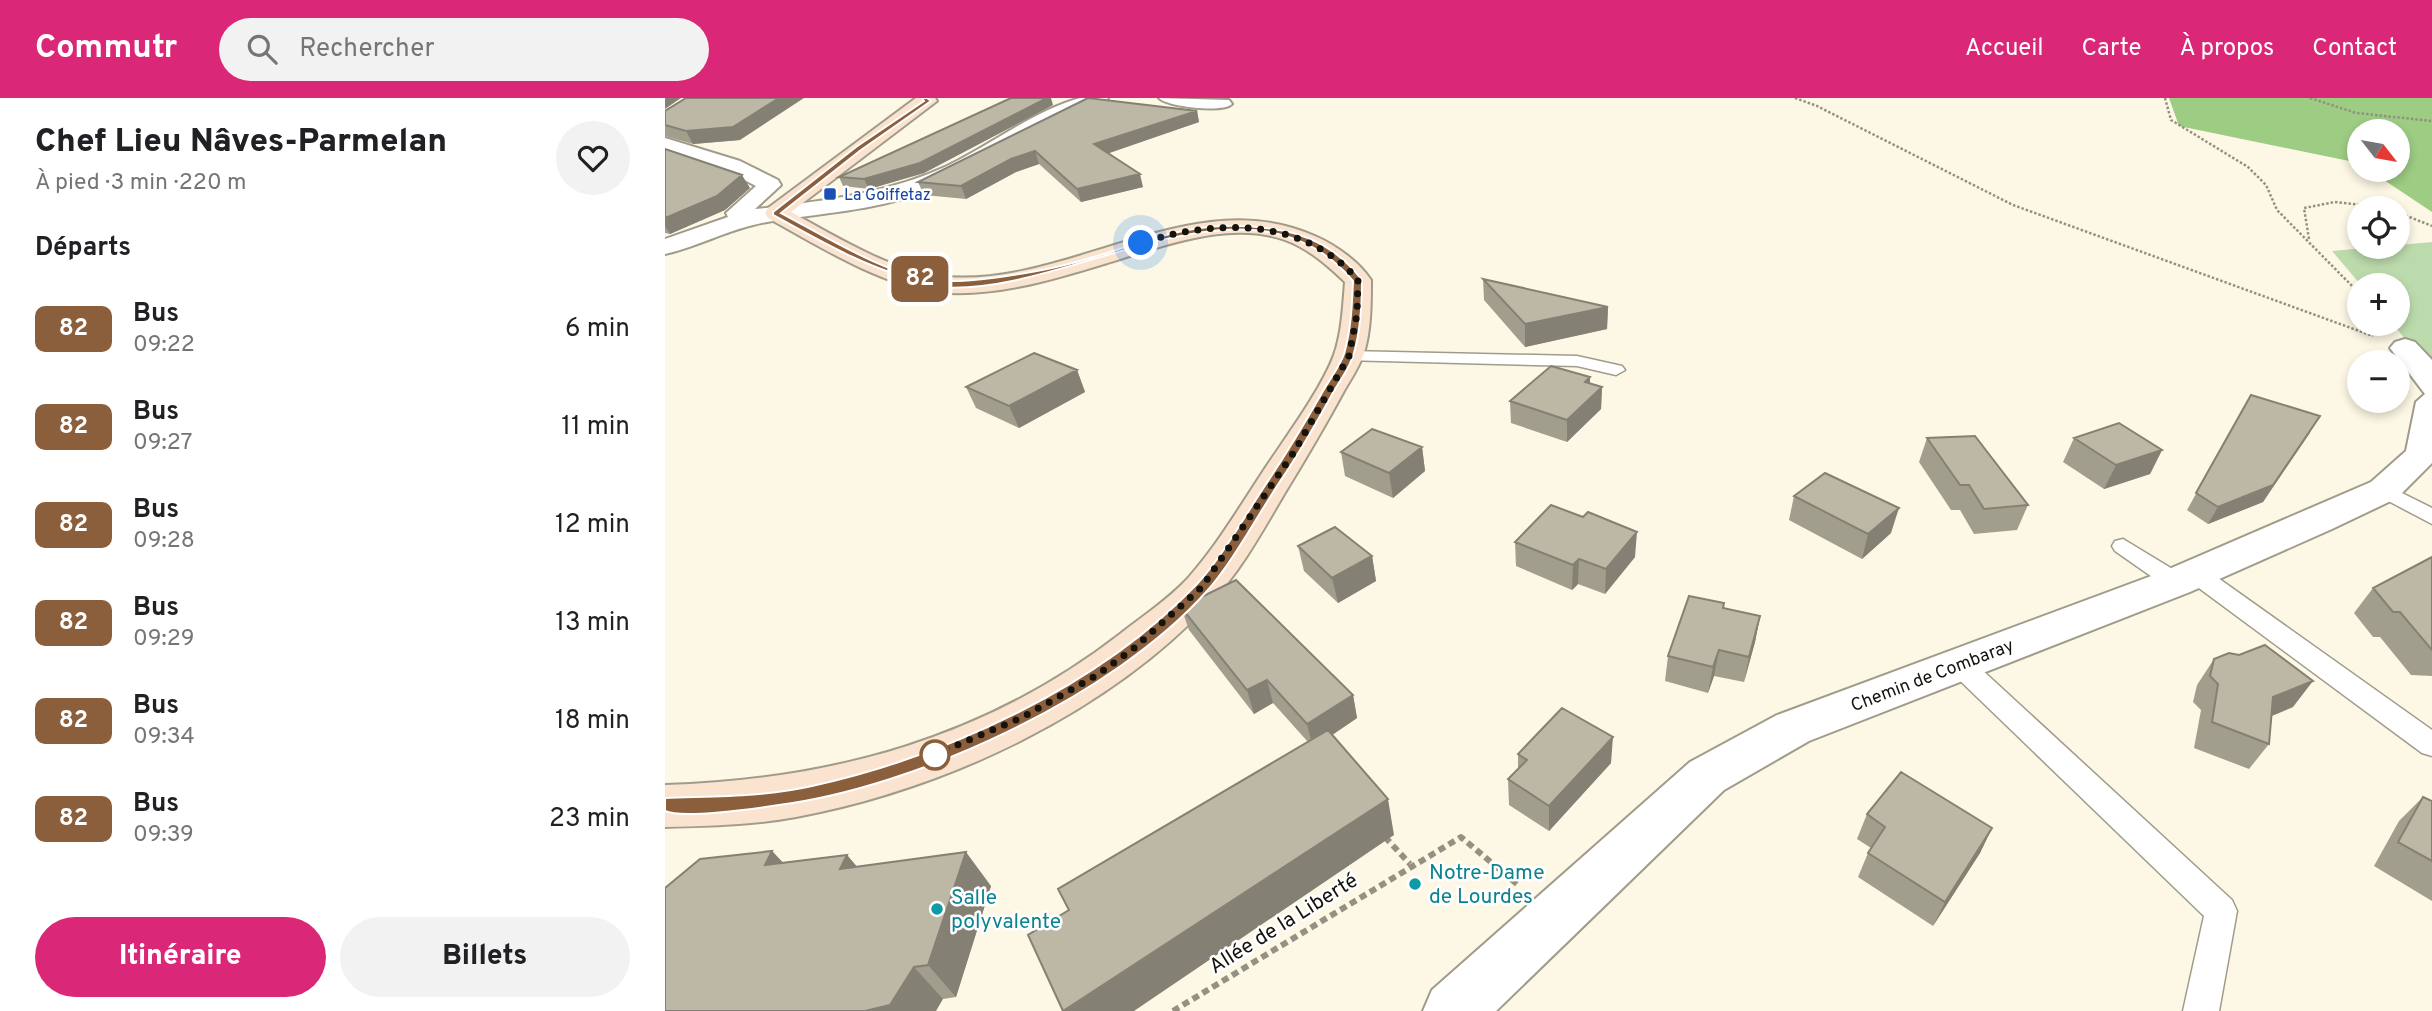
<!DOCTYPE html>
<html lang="fr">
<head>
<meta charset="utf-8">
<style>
	body { margin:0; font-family:Overpass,sans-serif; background:#f2f2f2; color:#202124; height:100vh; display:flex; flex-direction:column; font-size:26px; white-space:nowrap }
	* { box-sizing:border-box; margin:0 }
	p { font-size:23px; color:#757577 }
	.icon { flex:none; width:38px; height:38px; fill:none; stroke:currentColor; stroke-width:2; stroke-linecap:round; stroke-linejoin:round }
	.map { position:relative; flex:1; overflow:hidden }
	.sheet { display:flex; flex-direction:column; background:#fff; width:665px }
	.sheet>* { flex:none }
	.badge { padding:0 14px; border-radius:10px; font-size:24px; line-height:46px }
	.needle { width:46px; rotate:121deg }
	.fabs { position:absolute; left:1682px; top:21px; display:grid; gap:14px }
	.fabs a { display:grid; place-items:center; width:63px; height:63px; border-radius:50%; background:#fff; box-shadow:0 4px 10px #0003; font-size:35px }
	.you { position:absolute; width:35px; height:35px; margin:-18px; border:5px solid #fff; border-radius:50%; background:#1a73e8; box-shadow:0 0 0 10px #1a73e833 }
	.map>.badge { position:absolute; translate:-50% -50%; box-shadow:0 0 0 4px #fff }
	h2 { padding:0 35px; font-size:26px; line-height:63px }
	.round { display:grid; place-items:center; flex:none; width:74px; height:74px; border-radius:37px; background:#f2f2f2 }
	.summary { display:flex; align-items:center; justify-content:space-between; height:119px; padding:0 35px }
	h1 { font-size:33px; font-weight:800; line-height:52px }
	.button { display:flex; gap:14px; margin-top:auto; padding:14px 35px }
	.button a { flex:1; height:80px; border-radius:42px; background:#db2777; color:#fff; font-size:28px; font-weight:800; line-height:80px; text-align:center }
	.button a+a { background:#f2f2f2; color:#202124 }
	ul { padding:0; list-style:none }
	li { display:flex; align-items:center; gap:21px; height:98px; padding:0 35px }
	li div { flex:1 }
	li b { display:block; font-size:26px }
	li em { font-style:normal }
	li .badge { min-width:77px; font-weight:700; text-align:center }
	header { display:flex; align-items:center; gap:42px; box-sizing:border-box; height:98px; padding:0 35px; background:#db2777; color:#fff }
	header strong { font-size:33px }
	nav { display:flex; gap:38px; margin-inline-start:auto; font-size:24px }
	.search { width:490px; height:63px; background:#f2f2f2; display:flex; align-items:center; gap:18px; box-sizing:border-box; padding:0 24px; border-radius:38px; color:#757577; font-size:26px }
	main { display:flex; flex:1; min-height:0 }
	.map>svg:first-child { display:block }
</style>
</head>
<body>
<header>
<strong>Commutr</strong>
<div class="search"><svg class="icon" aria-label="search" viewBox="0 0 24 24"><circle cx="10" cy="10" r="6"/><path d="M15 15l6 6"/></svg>Rechercher</div>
<nav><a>Accueil</a><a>Carte</a><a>À propos</a><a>Contact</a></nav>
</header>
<main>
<section class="sheet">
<div class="summary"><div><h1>Chef Lieu Nâves-Parmelan</h1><p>À pied · 3 min · 220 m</p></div><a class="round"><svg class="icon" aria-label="heart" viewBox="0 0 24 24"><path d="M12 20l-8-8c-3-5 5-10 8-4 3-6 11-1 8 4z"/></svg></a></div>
<h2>Départs</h2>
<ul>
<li><span class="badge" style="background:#8b5e3c;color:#fff">82</span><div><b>Bus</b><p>09:22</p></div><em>6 min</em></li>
<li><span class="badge" style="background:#8b5e3c;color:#fff">82</span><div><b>Bus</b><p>09:27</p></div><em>11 min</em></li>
<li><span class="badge" style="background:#8b5e3c;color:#fff">82</span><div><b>Bus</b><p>09:28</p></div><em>12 min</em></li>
<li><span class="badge" style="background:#8b5e3c;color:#fff">82</span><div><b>Bus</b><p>09:29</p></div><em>13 min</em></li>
<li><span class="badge" style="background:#8b5e3c;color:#fff">82</span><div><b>Bus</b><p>09:34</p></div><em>18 min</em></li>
<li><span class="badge" style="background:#8b5e3c;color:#fff">82</span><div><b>Bus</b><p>09:39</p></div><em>23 min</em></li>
</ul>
<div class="button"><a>Itinéraire</a><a>Billets</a></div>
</section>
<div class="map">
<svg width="1767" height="913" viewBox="0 0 1767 913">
	<rect width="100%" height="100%" fill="#fdf8e5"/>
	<path fill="#bcdbad" d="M1767 144V261H1756L1728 226H1732V187H1696L1667 153Z"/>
	<path fill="#9dcc83" d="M1504 0H1767V114L1704 72H1732V33H1694V65L1514 28Z"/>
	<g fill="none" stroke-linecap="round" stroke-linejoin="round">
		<defs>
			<path id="service" d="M684 253 912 258 957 268 960 272 951 277 912 268 678 262 675 258 678 254Z
				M1719 386 1767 410V426L1712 397 1708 392 1712 387Z
				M1458 441 1519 478 1523 484 1519 490H1503L1450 453 1447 448 1450 443Z
				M1531 468 1539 470 1767 632V658L1757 655 1523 482 1519 476 1523 470Z
				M1294 556 1303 559 1567 802 1572 813 1554 913H1518L1539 818 1285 573 1281 566 1285 559Z"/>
			<path id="minor" d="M415 0H443L440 4C376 23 322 69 259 94 209 113 154 115 102 124 66 130 35 148 0 156V141L63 119 61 115 91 88 60 72 0 52V40L75 63 113 82 116 87 90 111 101 110C163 102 224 95 282 68 326 47 368 13 415 0Z
				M494 0 564 2 567 6C559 15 502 9 494 0Z
				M1740 241 1750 244 1767 262V365L1732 400 1667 431 1525 494 1144 643 1059 692 831 913H758L767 892 1025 664 1112 617 1497 474 1706 384 1741 353 1751 304 1760 296 1725 250 1730 244Z"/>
			<path id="secondary" d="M251 0H270L272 3 126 114C168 137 225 172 272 178 400 194 528 81 652 139 672 148 694 164 706 182 706 206 706 232 699 255 694 269 686 281 679 293 664 321 648 348 632 375 605 418 582 466 547 503 443 615 281 691 131 719 88 727 44 728 0 729V687C167 682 321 640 455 536 478 518 504 501 524 479 552 447 574 410 597 375 618 343 656 292 669 257 677 234 678 208 680 184 661 166 644 151 620 142 563 121 493 150 439 166 387 182 327 200 272 194 215 187 152 147 103 120L100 115 103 110Z"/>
		</defs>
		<use href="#service" stroke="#a19c8a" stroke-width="3"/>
		<use href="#minor" stroke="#a19c8a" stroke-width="4"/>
		<use href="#secondary" stroke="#a19c8a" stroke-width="4"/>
		<path stroke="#949183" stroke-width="2.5" stroke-dasharray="2.5 2" stroke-linecap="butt" d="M1130 0 1152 8 1348 107 1708 238
			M1500 0 1506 22 1583 69 1601 87 1612 112 1694 195
			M1645 0 1691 15 1767 23
			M1732 114 1767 128
			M1644 141 1639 110 1670 104 1722 110"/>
		<path stroke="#949183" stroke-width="6" stroke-dasharray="7 4.5" stroke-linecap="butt" d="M720 739 745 766
			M508 913 796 739 853 787"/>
		<use href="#service" fill="#fff" fill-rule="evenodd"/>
		<use href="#minor" fill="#fff" fill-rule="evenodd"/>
		<use href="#secondary" fill="#fae3cf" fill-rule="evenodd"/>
	</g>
	<path fill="#a29e8e" d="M388 7 259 75 204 91 178 88 174 79Z
		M0 13 75 42 28 46 0 38Z
		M532 13 534 24 443 55 478 89 416 104 374 66 351 74 301 101 259 97 253 84Z
		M0 51 85 90 60 112 5 136 0 135Z
		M818 181 943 209 942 231 860 249 819 202Z
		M412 272 420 294 354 330 311 310 301 289Z
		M925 279V286L937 289 936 311 902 344 846 325 845 303Z
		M1586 297 1645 335 1598 404 1543 426 1522 412Z
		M1262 340 1363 407 1352 432 1309 436 1295 412H1286L1254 364Z
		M1409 340 1497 352 1485 376 1439 391 1398 364Z
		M757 349 760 373 728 400 680 378 676 354Z
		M1129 398 1226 435 1197 461 1124 422Z
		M850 444 970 459 940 496 913 486 907 492 851 468Z
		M633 448 707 458 711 483 673 505 639 473Z
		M1767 459V578L1746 577 1715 539H1708L1689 515 1708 490Z
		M1059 505 1058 510 1095 518 1090 544 1079 584 1049 578 1043 595 1000 583 1003 558Z
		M516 509 688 597 692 620 667 637 729 737 404 812 643 644 608 605 589 616 524 532Z
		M1549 561 1628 609 1607 618 1604 646 1584 671 1529 650 1536 612 1528 604 1532 587Z
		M853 656 946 665 884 733 844 707 843 681 853 671Z
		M1758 699 1767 703V803L1709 768 1734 723Z
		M1202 716 1327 730 1315 755 1268 828 1193 779 1203 755 1206 750 1192 741Z
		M107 753 118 765 182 757 192 769 326 788 291 899 278 901 0 913Z"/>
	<path fill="#848174" d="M0 0H16L0 11Z
		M114 0H139L75 42 28 46 21 33Z
		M382 0H386L388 7 259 75 204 91 199 81Z
		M532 13 534 24 433 59 429 46Z
		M370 53 374 66 351 74 301 101 296 88 346 61Z
		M475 76 478 89 416 104 412 91Z
		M77 77 85 90 60 112 5 136 0 128V120Z
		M943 209 942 231 860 249V226Z
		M412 272 420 294 354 330 344 308Z
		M925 279V301L937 289 936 311 902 344V322L920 284Z
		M1655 318 1598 404 1543 426 1553 409Z
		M757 349 760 373 728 400 724 375Z
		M1497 352 1485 376 1439 391 1451 367Z
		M1234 410 1226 435 1197 461 1203 436Z
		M972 434 970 459 940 496 941 471Z
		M707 458 711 483 673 505 667 480Z
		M914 461 913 486 907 492 908 467Z
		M1095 518 1090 544 1079 584 1084 559Z
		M1054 552 1049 578 1043 595 1048 569Z
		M602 582 608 605 589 616 582 592Z
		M1648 583 1628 609 1589 625 1608 599Z
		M688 597 692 620 648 650 642 626Z
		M948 639 946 665 884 733V708Z
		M723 701 729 737 469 913H399Z
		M1327 730 1315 755 1268 828 1280 804Z
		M107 753 139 787 100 767Z
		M301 754 326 788 291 899 263 867Z
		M182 757 211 791 175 771Z
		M249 869 278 901 271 913H200Z"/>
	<path fill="#bcb8a5" stroke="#848174" stroke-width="2" d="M21 0H114L68 29 21 33 0 27V13Z
		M346 0H382L255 65 199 81 174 79Z
		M423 0 532 13 429 46 475 76 412 91 370 53 346 61 296 88 253 84Z
		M0 51 77 77 52 98 0 120Z
		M818 181 943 209 860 226Z
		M369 255 412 272 344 308 301 289Z
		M886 268 925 279 920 284 937 289 902 322 845 303Z
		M1586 297 1655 318 1608 387 1553 409 1531 395Z
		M1454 325 1497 352 1451 367 1409 340Z
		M707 331 757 349 724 375 676 354Z
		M1310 338 1363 407 1319 411 1304 387H1295L1262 340Z
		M1160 375 1234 410 1203 436 1129 398Z
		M886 407 918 419 923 414 972 434 941 471 914 461 908 467 850 444Z
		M670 429 707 458 667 480 633 448Z
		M1767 459V552L1735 514H1728L1708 490Z
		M571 482 688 597 642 626 602 582 582 592 516 509Z
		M1024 498 1059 505 1058 510 1095 518 1084 559 1054 552 1048 569 1003 558Z
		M1600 547 1648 583 1608 599 1604 646 1547 624 1553 586 1545 578 1549 561 1564 555 1574 557Z
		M897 610 948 639 884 708 843 681 862 662 853 656Z
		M663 632 723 701 398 913 363 837 404 812 393 791Z
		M1236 674 1327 730 1280 804 1203 755 1220 729 1202 716Z
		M1758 699 1767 703V763L1733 744Z
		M107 753 100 767 182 757 175 771 301 754 263 867 249 869 225 907 200 913H0V790L35 761Z"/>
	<path fill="#8b5e3c" stroke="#fff" stroke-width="2" d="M257 0H262L266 3 196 52 116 115C158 137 230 182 276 183 312 184 351 177 387 170 471 152 516 117 608 131 645 136 675 153 697 182 697 207 696 231 689 255 686 268 676 281 669 293 653 322 637 351 618 379 595 413 568 464 542 493 449 598 252 689 114 707 88 711 17 721 0 713V700C49 698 99 699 147 688 283 658 434 588 531 487 556 461 582 414 603 383 623 353 641 323 658 293 665 281 675 268 679 256 686 232 687 207 688 183 583 58 404 201 273 189 263 188 252 183 243 180 194 166 152 141 108 117V114L191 49 259 3Z"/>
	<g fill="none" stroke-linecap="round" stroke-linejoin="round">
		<path stroke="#15130d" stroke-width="7" stroke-dasharray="0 12.6" d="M270 657 264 659 358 619 432 577 468 551 537 489 629 354 684 258 692 216 693 182C639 119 550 121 476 145"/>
	</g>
	<rect fill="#1a4fb4" stroke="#fff" stroke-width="2.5" x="158" y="89" width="14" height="14" rx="3.5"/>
	<circle fill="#fff" stroke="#8b5e3c" stroke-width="3.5" cx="270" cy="657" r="14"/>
	<g fill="#0f9aa8" stroke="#fff" stroke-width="2.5">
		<circle cx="750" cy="786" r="7"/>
		<circle cx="272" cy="811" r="7"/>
	</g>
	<g text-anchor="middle" stroke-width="5" stroke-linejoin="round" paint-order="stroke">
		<g font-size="16" fill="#164399" stroke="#fff" text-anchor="start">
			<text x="179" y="102">La Goiffetaz</text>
		</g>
		<g font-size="18" fill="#15130d" stroke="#fff">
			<text transform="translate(1267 577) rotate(-21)" y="6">Chemin de Combaray</text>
		</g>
		<g font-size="21" fill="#0d838f" stroke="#fff" text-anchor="start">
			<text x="764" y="781">Notre-Dame<tspan x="764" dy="24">de Lourdes</tspan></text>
			<text x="286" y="806">Salle<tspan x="286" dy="24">polyvalente</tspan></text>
		</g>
		<g font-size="21" fill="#15130d" stroke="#fff">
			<text transform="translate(618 825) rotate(-32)" y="7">Allée de la Liberté</text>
		</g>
	</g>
</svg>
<div class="fabs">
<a><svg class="needle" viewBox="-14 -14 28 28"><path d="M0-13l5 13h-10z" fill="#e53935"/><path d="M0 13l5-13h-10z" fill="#757577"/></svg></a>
<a><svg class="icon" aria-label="locate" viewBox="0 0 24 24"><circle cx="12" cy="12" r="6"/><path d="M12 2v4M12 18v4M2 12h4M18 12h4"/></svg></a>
<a>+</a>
<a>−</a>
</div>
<div class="you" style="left:476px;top:145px"></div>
<b class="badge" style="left:255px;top:181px;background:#8b5e3c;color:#fff">82</b>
</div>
</main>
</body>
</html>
